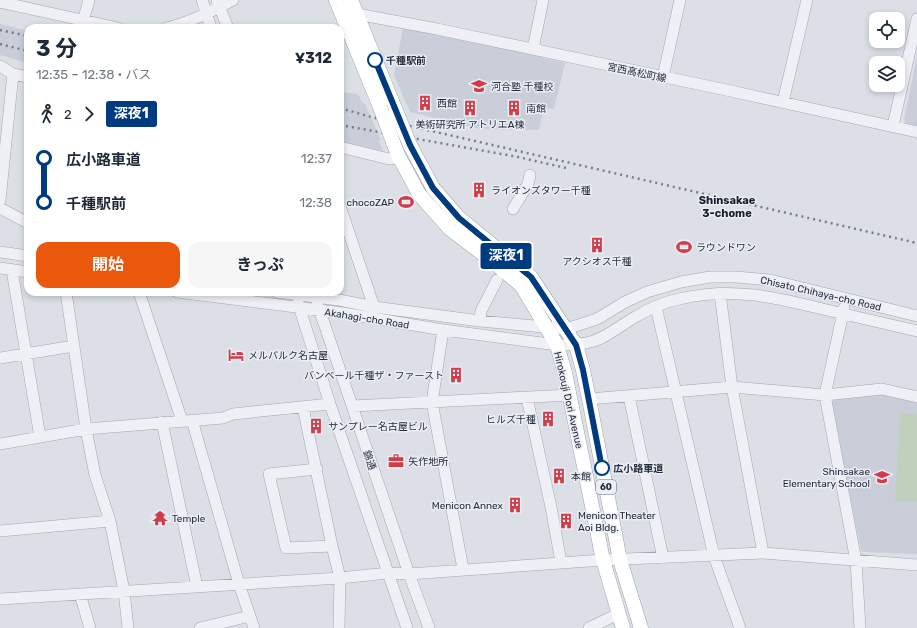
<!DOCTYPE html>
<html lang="ja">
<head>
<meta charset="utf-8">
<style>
	body { margin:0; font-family:Rubik,"Noto Sans JP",sans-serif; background:#f6f6f7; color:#1f2937; height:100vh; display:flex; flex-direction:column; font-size:15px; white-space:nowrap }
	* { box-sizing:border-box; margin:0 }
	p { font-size:13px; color:#747a83 }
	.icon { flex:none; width:22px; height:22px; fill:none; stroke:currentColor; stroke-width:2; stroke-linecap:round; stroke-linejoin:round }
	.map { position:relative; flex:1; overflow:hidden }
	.side { position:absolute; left:24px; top:24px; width:320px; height:272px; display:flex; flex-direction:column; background:#fff; border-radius:12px; box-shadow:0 2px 6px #0003 }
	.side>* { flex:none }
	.badge { padding:0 8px; border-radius:3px; font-size:14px; line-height:26px }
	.tools { position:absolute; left:869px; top:12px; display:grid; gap:8px }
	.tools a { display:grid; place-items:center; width:36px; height:36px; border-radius:8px; background:#fff; box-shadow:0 2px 6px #0003; font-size:20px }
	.map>.badge { position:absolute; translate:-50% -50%; box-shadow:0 0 0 2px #fff }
	.legs { display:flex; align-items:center; gap:6px; height:44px; padding:0 12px; font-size:13px }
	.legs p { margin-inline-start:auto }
	.summary { display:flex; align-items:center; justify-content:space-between; height:68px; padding:0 12px }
	h1 { font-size:22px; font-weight:700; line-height:30px }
	.cta { display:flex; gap:8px; margin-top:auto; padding:8px 12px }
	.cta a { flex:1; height:46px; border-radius:12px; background:#ea580c; color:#fff; font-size:16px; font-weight:700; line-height:46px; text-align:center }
	.cta a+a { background:#f6f6f7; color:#1f2937 }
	ul { padding:0 12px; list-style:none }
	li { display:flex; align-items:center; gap:14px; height:44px; font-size:15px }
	li i { display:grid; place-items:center; width:6px; height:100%; margin:0 5px; background:currentColor }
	li i::after { content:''; width:10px; height:10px; margin:-5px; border:3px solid; border-radius:50%; background:#fff }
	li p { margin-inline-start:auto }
	li:first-child i { background:linear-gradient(#0000 50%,currentColor 0) }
	li:last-child i { background:linear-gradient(currentColor 50%,#0000 0) }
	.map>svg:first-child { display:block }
</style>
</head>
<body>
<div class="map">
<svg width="917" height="628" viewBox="0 0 917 628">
	<rect width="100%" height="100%" fill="#dcdfe6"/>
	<path fill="#caced8" d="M0 24 28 31V63L0 55Z
		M403 28 486 44 565 63 554 109 544 108 539 130 480 129 410 112 394 75Z
		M917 56V126L906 123 904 120Z
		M340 92 358 94 362 102 365 104 381 140 379 141 383 151 340 141Z
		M882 394 917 401V554L863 552 861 550 831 403 835 399Z"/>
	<path fill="#c0d0bd" d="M900 412 917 414V502L895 501Z"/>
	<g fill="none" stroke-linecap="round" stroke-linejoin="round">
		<defs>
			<path id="minor" d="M202 0 211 28
				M217 1 228 28
				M0 2 118 28
				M357 14 437 29 731 91 917 132
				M83 21 89 0
				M166 28C189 23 213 11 233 0
				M533 49 543 0
				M0 66 13 74 28 77
				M663 77 680 0
				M783 102 807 0
				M893 126 917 19
				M340 147 389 159 399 157
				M0 200 13 74
				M340 206 374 307
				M0 208 28 223
				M513 209 528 184 530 175
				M0 252 28 256
				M0 268 28 272
				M12 270 40 437
				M66 292 86 429 95 475 110 521 124 591 128 628
				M139 292 182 421
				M177 292 343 313 443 330 557 345C568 345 579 345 590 342 607 338 622 324 637 316 650 308 665 302 679 299 734 286 779 298 831 311 860 318 888 324 917 331
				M276 292 339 300 374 307 480 321 566 329 597 319 625 302 647 292 681 282 710 277H736L770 280 917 316
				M720 293 732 387 763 553
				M298 303 330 404 407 628
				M317 305 325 326 409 574 429 628
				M656 307 714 556 740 628
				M844 308 825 395 856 561 860 628
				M480 321 481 311 497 280
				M443 330 432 402 463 569
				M0 358 74 346
				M629 396 663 558
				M527 398 551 507 561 562
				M589 399 732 387 825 395 882 389 917 397
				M352 406 570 395
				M303 407 332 546 340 578 339 628
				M192 420 239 584 254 628
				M162 422 197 587
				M0 444 86 429 223 418 233 414 330 404
				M317 469 269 474 286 548 332 546
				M0 531 110 521
				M80 594 90 628
				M0 599 340 578 388 573 409 574 603 560 763 553 917 565
				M200 628 250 616
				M589 628 618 614"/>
			<path id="major" d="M336 0 380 107
				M351 0 396 111
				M393 142 399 157 419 194 434 211 450 229 492 261 521 285 557 345 565 373 603 560 623 628
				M410 145 433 188 459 218 531 277 576 345 583 370 589 399 620 560 641 628"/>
		</defs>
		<use href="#minor" stroke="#a1a6b0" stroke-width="12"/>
		<use href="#major" stroke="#9ba3b2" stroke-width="15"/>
		<use href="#minor" stroke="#eef0f5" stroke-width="11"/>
		<use href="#major" stroke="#fff" stroke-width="14"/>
		<path stroke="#757e90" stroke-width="2.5" stroke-dasharray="2 4" stroke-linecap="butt" d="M0 30 28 36
			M0 44 28 51
			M340 108 371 117 917 243
			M340 125 518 157 566 168"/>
		<defs>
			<path id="major-bridge" d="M380 107 393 142
				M396 111 410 145"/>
		</defs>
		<use href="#major-bridge" stroke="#9ba3b2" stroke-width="15" stroke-linecap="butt"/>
		<use href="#major-bridge" stroke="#fff" stroke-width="14"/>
	</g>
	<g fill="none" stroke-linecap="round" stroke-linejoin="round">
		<defs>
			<path id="line-1" d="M375 60 410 145 433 188 459 218 531 277 576 345 583 370 602 468"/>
		</defs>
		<use href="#line-1" stroke="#fff" stroke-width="9"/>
		<use href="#line-1" stroke="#003b80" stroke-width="6"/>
	</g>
	<defs>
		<symbol id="school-bare" viewBox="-9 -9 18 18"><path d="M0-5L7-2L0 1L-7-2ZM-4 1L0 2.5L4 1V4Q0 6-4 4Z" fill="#d03c4a" stroke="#ebeef4" stroke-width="2.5" paint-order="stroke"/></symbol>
		<symbol id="building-bare" viewBox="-9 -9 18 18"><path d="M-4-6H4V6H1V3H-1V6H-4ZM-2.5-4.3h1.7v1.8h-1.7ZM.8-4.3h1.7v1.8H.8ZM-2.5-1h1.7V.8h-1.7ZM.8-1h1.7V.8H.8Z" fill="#d03c4a" stroke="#ebeef4" stroke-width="2.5" paint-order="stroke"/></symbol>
		<symbol id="stadium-bare" viewBox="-9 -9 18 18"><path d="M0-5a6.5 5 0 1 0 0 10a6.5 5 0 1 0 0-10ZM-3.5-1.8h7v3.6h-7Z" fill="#d03c4a" stroke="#ebeef4" stroke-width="2.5" paint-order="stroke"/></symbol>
		<symbol id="hotel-bare" viewBox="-9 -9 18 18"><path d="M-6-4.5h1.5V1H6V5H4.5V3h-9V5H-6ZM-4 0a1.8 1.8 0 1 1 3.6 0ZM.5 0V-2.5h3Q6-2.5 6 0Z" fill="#d03c4a" stroke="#ebeef4" stroke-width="2.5" paint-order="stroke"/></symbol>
		<symbol id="office-bare" viewBox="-9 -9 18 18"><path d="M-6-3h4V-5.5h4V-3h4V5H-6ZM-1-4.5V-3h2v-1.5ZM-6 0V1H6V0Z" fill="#d03c4a" stroke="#ebeef4" stroke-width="2.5" paint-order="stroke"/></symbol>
		<symbol id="temple-bare" viewBox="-9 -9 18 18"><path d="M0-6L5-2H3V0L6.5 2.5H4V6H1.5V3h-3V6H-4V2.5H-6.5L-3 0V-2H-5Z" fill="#d03c4a" stroke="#ebeef4" stroke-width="2.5" paint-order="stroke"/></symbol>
	</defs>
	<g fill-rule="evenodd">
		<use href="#school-bare" x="468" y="75" width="22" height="22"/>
		<use href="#building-bare" x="414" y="92" width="22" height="22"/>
		<use href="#building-bare" x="459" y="97" width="22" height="22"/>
		<use href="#building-bare" x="503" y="97" width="22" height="22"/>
		<use href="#building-bare" x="468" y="179" width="22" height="22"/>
		<use href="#stadium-bare" x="395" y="191" width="22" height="22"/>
		<use href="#building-bare" x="586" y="234" width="22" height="22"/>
		<use href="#stadium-bare" x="673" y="236" width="22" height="22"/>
		<use href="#hotel-bare" x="225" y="344" width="22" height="22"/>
		<use href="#building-bare" x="445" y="364" width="22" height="22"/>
		<use href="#building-bare" x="537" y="408" width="22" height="22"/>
		<use href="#building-bare" x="305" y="415" width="22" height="22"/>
		<use href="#office-bare" x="385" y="450" width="22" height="22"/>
		<use href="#building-bare" x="548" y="465" width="22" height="22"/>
		<use href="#school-bare" x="871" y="466" width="22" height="22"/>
		<use href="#building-bare" x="504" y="494" width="22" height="22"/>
		<use href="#temple-bare" x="149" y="507" width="22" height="22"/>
		<use href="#building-bare" x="555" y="510" width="22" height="22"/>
	</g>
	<g fill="#fff" stroke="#003b80" stroke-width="2">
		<circle cx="375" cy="60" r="7"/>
		<circle cx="602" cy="468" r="7"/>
	</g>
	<g text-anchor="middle" stroke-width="3" stroke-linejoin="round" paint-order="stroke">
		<rect fill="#ebeef4" stroke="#606774" stroke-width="1" x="596" y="480" width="20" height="14" rx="3"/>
		<g font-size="9" font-weight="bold" fill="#252d3d">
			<text x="606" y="490">60</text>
		</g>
		<g font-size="10" font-weight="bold" fill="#252d3d" stroke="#ebeef4" text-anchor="start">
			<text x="386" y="64">千種駅前</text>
			<text x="613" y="472">広小路車道</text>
		</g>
		<g font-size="10" fill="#252d3d" stroke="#ebeef4">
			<text transform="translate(637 72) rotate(12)" y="4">宮西高松町線</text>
			<text transform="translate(821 293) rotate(13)" y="4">Chisato Chihaya-cho Road</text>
			<text transform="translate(367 318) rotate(9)" y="4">Akahagi-cho Road</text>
			<text transform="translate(569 400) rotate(77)" y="4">Hirokouji Dori Avenue</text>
			<text transform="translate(370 460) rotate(71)" y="4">錦通</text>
		</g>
		<g font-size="10" fill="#252d3d" stroke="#ebeef4" text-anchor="start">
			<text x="491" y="90">河合塾 千種校</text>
			<text x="437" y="107">西館</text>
			<text x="526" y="112">南館</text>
			<text x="470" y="128" text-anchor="middle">美術研究所 アトリエA棟</text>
			<text x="491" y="194">ライオンズタワー千種</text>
			<text x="394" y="206" text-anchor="end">chocoZAP</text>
			<text x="696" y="251">ラウンドワン</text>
			<text x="597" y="265" text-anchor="middle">アクシオス千種</text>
			<text x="248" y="359">メルパルク名古屋</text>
			<text x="444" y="379" text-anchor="end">バンベール千種ザ・ファースト</text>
			<text x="536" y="423" text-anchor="end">ヒルズ千種</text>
			<text x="328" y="430">サンプレー名古屋ビル</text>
			<text x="408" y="465">矢作地所</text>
			<text x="870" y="475" text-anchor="end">Shinsakae<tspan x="870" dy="12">Elementary School</tspan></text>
			<text x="571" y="480">本館</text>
			<text x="503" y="509" text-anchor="end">Menicon Annex</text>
			<text x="578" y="519">Menicon Theater<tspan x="578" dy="12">Aoi Bldg.</tspan></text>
			<text x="172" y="522">Temple</text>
		</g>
		<g font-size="11" font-weight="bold" fill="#181e2d" stroke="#ebeef4">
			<text x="727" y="204">Shinsakae<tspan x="727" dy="13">3-chome</tspan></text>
		</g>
	</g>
</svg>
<div class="tools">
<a><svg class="icon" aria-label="locate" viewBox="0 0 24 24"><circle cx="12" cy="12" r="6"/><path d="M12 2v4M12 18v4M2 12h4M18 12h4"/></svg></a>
<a><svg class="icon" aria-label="layers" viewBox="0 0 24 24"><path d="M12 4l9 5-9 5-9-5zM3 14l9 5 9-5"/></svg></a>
</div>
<b class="badge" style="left:506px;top:256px;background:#003b80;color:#fff">深夜1</b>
<section class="side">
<div class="summary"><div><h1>3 分</h1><p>12:35 – 12:38 · バス</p></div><b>¥312</b></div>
<div class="legs"><svg class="icon" aria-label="walk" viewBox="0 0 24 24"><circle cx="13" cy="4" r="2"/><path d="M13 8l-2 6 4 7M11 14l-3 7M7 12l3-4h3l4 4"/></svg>2<svg class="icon" aria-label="forward" viewBox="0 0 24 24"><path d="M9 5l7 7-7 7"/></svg><b class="badge" style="background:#003b80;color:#fff">深夜1</b></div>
<ul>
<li><i style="color:#003b80"></i><b>広小路車道</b><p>12:37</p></li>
<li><i style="color:#003b80"></i><b>千種駅前</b><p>12:38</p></li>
</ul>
<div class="cta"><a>開始</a><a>きっぷ</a></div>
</section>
</div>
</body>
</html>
